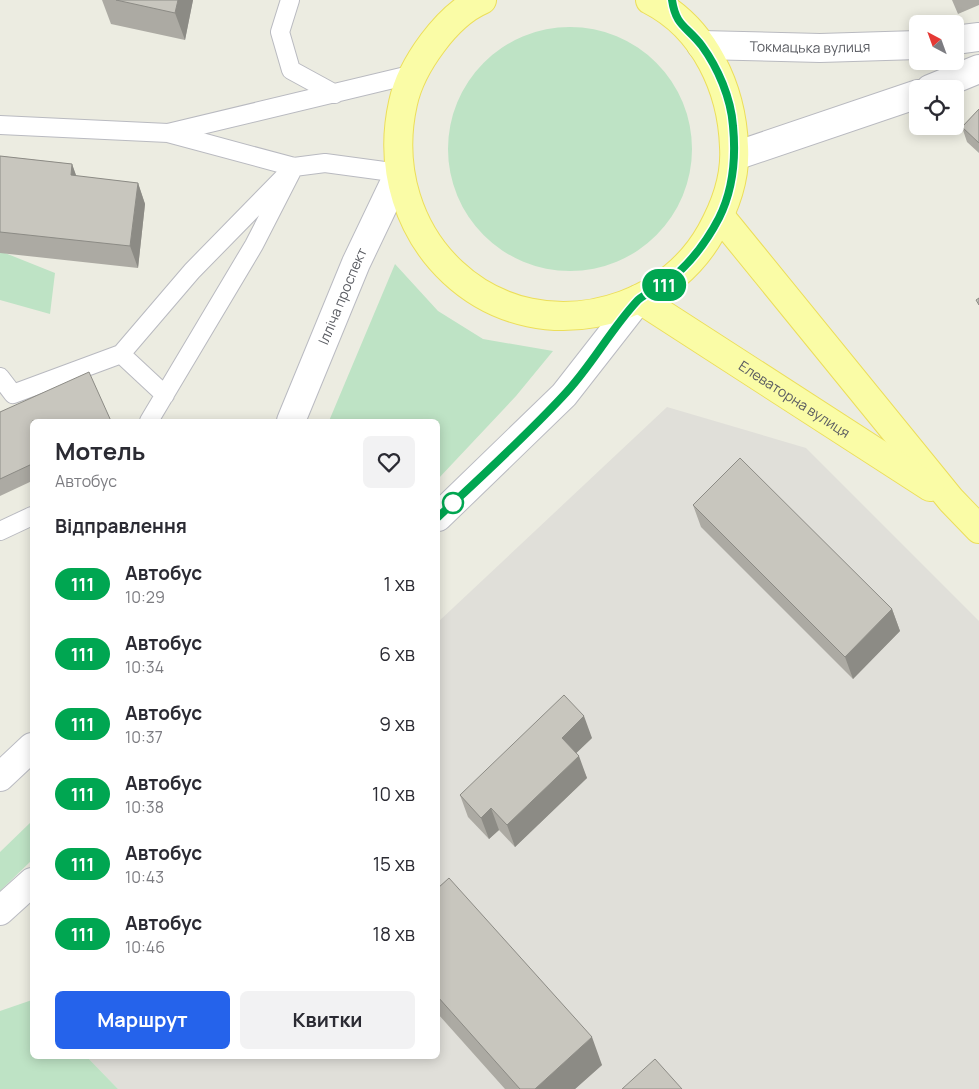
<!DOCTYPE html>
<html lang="uk">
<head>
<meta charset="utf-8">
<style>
	body { margin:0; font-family:Manrope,sans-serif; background:#f2f2f3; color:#2b2b33; height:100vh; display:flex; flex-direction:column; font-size:19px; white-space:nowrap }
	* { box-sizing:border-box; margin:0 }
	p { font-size:16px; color:#7c7c81 }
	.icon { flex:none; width:28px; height:28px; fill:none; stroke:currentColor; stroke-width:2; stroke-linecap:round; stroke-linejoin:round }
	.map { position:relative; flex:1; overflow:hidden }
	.drawer { position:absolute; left:30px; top:419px; width:410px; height:640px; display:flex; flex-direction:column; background:#fff; border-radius:8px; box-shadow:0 2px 12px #0003 }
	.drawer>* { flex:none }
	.badge { padding:0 10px; border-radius:16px; font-size:18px; line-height:32px }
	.needle { width:32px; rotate:319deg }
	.buttons { position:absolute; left:909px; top:15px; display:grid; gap:10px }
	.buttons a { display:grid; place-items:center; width:55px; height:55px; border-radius:8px; background:#fff; box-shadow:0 2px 12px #0003; font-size:25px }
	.map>.badge { position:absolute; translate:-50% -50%; box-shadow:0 0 0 2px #fff }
	h2 { padding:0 25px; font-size:19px; line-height:45px }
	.round { display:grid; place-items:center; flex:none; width:52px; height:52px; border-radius:8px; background:#f2f2f3 }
	.overview { display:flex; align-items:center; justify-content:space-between; height:85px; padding:0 25px }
	h1 { font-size:24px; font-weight:700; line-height:38px }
	.cta { display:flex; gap:10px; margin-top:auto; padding:10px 25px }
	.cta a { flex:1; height:58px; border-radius:8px; background:#2563eb; color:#fff; font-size:20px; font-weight:700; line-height:58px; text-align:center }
	.cta a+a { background:#f2f2f3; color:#2b2b33 }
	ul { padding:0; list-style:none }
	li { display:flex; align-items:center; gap:15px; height:70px; padding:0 25px }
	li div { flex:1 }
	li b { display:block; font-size:19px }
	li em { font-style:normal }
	li .badge { min-width:55px; font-weight:700; text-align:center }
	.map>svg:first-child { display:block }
</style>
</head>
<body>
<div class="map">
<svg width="979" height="1089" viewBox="0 0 979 1089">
	<rect width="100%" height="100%" fill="#ecece1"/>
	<path fill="#e0dfd9" d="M667 407 806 448 979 621V1089H118L86 1056H438V622Z"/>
	<path fill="#bee3c5" d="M448 149a122 122 0 1 1 244 0a122 122 0 1 1-244 0Z
		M0 251 55 273 50 314 0 300Z
		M395 264 438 311 483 339 553 351 516 396 438 479V421H329Z
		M32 821V860L0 891V852Z
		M32 1000V1056H86L118 1089H0V1011Z"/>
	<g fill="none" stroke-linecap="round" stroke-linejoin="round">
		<defs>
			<path id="service" d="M290 0 280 32 291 70 335 94
				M0 125 168 133
				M399 173 325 163 294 167 168 133 414 74
				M121 354 192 271 283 178
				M0 377 13 394 121 354 165 395
				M149 421 254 245 294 167
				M0 531 32 516"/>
			<g id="tertiary">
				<path d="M955 40 979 37"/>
				<path id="s1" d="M701 45 820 48 918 45"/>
				<path d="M930 89 979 69"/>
				<path d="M735 156 918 94"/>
			</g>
			<g id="secondary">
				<path id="s2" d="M291 421 356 263 399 173"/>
				<path d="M438 517 564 395 639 299"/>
				<path d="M0 777 32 747"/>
				<path d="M0 911 32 882"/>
			</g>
			<g id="primary">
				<path d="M482 0C447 15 411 66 403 103 373 237 492 353 624 305 661 291 692 266 711 232 725 207 736 177 734 147 732 89 705 28 650 0"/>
				<path d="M720 216 951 500 979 529"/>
				<path id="s3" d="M639 299 930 487"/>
			</g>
		</defs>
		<use href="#service" stroke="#b9bac0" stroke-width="20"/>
		<use href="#tertiary" stroke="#b9bac0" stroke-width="30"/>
		<use href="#secondary" stroke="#babbc2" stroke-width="30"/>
		<use href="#primary" stroke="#ecde5a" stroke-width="30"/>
		<use href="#service" stroke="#fff" stroke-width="18"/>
		<use href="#tertiary" stroke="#fff" stroke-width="28"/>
		<use href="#secondary" stroke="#fff" stroke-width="28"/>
		<use href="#primary" stroke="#fafca6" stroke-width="28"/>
	</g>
	<path fill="#acaaa3" d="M102 0H193L185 40 111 24Z
		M952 0H979V5L958 14Z
		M979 109V153L967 142 962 127Z
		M0 156 72 164 76 176 138 183 145 204 138 268 0 253Z
		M0 412 32 421V481L0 496Z
		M693 505 892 609 900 631 853 679 701 527Z
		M592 738 576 753 587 778 515 847 499 830 489 839 468 817 460 795Z
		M438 888 602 1065 575 1089H505L438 1014Z"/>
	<path fill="#8c8b85" d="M178 0H193L185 40 175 13Z
		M72 164 80 186 71 175Z
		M138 183 145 204 138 268 130 246Z
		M892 609 900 631 853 679 845 657Z
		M584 716 592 738 569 760 562 738Z
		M579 756 587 778 515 847 507 825Z
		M491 808 499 830 489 839 481 818Z
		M592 1037 602 1065 575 1089H535Z"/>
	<path fill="#c8c6be" stroke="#8c8b85" d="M116 0H178L175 13Z
		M979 109V143L962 127Z
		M0 156 72 164 71 175 138 183 130 246 0 232Z
		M979 298V305L976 300Z
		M89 372 111 421H32V464L0 479V412Z
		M740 458 892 609 845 657 693 505Z
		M564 695 584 716 562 738 579 756 507 825 491 808 481 818 460 795Z
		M449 878 592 1037 535 1089H520L438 997V888Z
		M655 1059 682 1089H622Z"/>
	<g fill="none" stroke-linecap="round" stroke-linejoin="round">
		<defs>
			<path id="line" d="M438 517C480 478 524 438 563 396 591 367 610 330 638 300 646 293 658 289 667 282 689 265 706 243 719 218 733 190 736 157 733 126 731 98 718 68 702 46 687 26 676 27 672 0"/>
		</defs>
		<use href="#line" stroke="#fff" stroke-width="11"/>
		<use href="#line" stroke="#00a651" stroke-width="8"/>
	</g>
	<circle fill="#fff" stroke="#00a651" stroke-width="2.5" cx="453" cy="503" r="10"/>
	<g text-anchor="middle" stroke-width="4.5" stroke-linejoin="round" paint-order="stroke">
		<g font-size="14" fill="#5a5c62" stroke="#fff">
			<text dy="5" stroke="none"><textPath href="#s1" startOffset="109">Токмацька вулиця</textPath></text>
			<text dy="5" stroke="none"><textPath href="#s2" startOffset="135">Ілліча проспект</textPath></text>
			<text dy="5" stroke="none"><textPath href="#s3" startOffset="185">Елеваторна вулиця</textPath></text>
		</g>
	</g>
</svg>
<div class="buttons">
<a><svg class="needle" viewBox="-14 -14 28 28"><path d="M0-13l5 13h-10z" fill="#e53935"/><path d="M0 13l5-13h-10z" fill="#7c7c81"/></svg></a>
<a><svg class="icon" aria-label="locate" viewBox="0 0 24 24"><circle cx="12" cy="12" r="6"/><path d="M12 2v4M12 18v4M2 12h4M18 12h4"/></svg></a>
</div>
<b class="badge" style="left:664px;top:285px;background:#00a651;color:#fff">111</b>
<section class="drawer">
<div class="overview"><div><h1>Мотель</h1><p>Автобус</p></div><a class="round"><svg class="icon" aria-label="heart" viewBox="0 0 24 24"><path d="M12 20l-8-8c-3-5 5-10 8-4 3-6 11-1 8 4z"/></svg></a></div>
<h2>Відправлення</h2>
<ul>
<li><span class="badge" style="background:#00a651;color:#fff">111</span><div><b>Автобус</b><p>10:29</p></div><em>1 хв</em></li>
<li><span class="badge" style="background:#00a651;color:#fff">111</span><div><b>Автобус</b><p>10:34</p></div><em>6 хв</em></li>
<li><span class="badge" style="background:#00a651;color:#fff">111</span><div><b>Автобус</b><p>10:37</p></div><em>9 хв</em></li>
<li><span class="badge" style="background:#00a651;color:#fff">111</span><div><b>Автобус</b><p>10:38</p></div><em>10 хв</em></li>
<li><span class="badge" style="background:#00a651;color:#fff">111</span><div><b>Автобус</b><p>10:43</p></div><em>15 хв</em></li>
<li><span class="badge" style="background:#00a651;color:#fff">111</span><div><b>Автобус</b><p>10:46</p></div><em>18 хв</em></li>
</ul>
<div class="cta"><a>Маршрут</a><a>Квитки</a></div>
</section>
</div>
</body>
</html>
